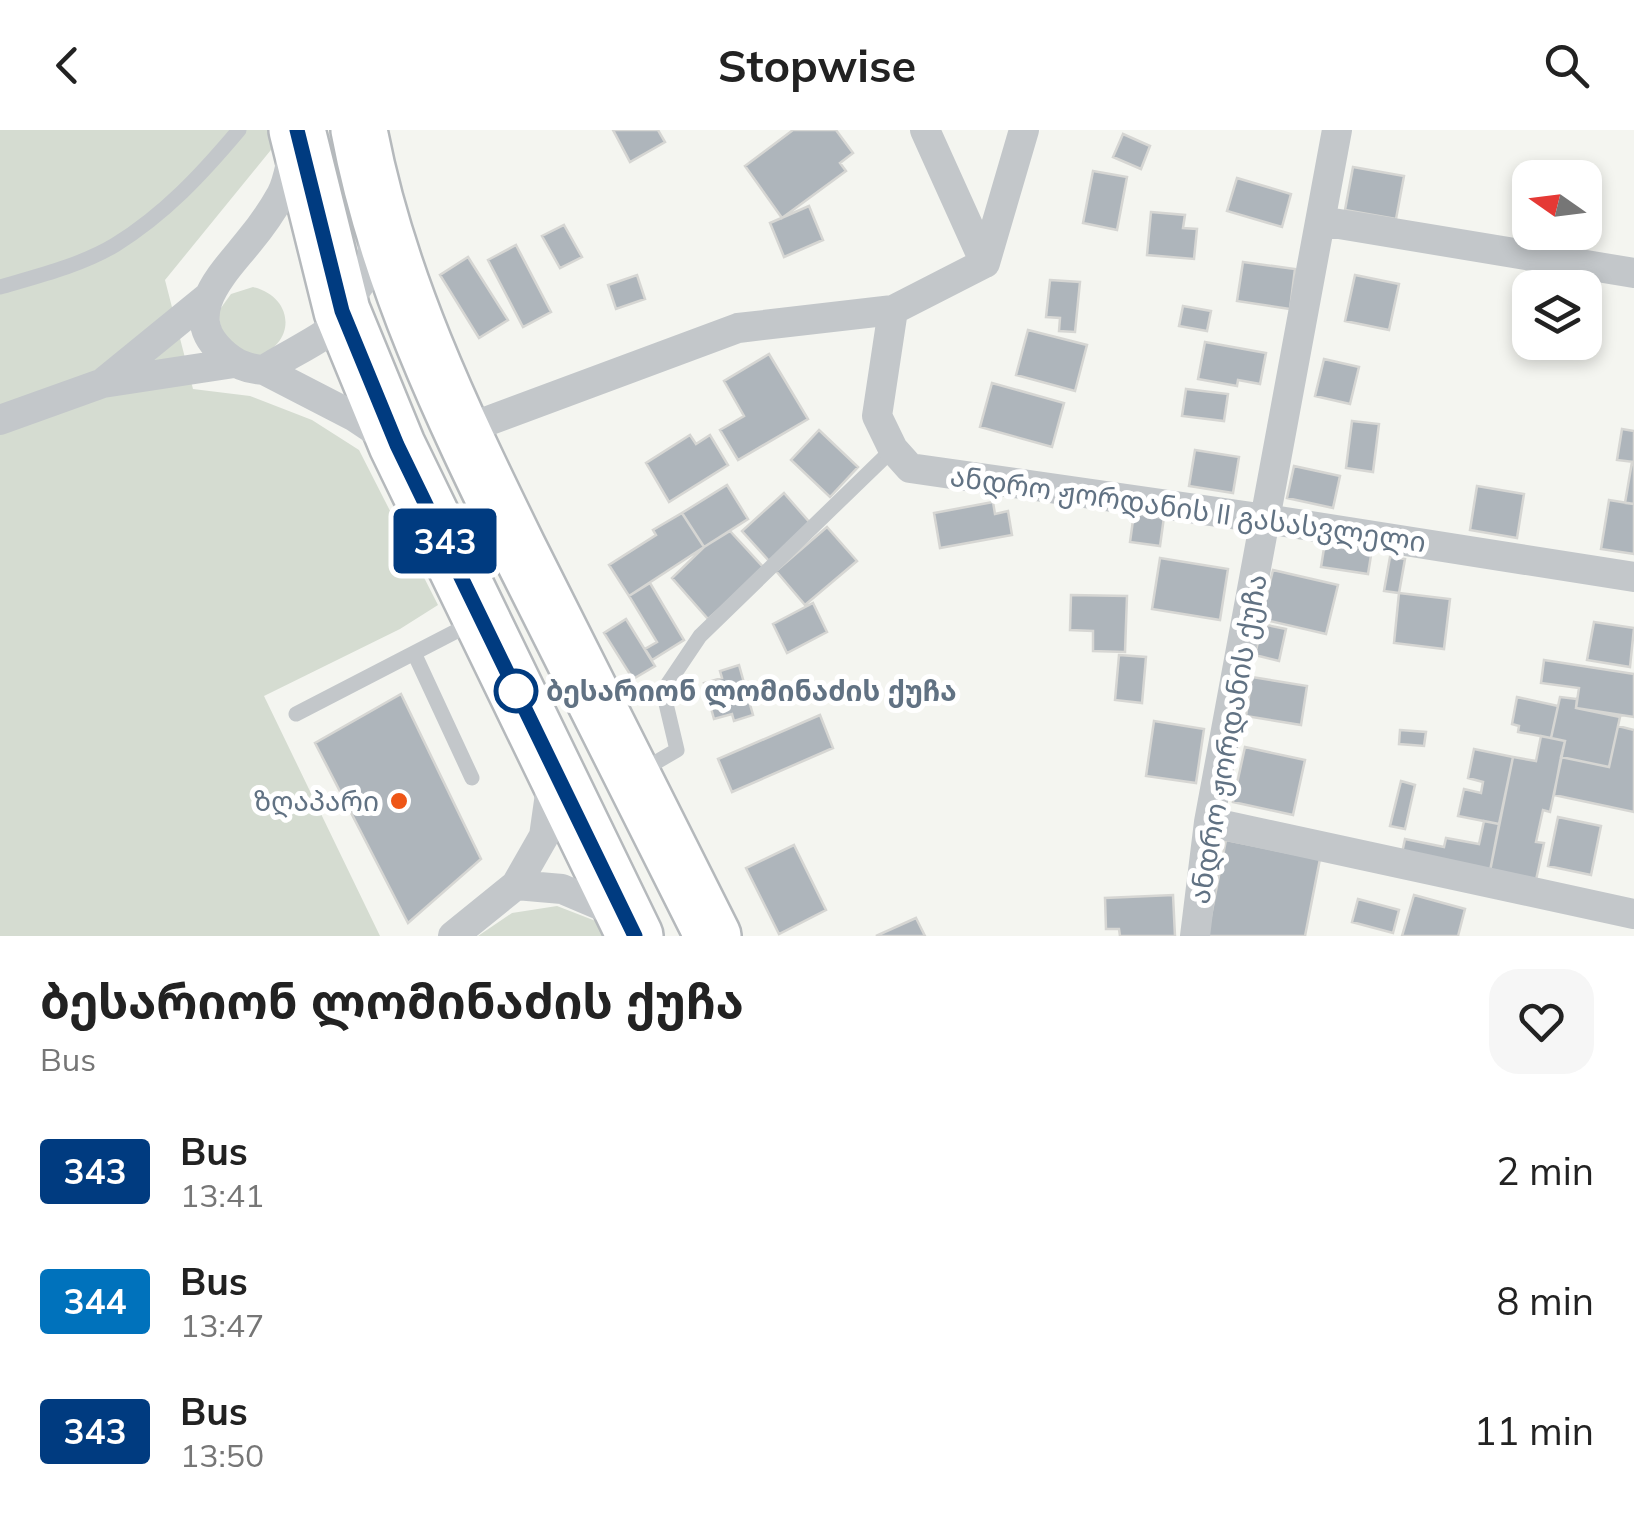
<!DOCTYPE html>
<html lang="en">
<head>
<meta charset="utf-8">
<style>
	body { margin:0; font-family:Mulish,"Noto Sans Georgian",sans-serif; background:#f6f6f6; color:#222; height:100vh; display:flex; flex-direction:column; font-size:38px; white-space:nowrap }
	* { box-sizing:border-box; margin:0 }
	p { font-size:32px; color:#767676 }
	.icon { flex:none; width:55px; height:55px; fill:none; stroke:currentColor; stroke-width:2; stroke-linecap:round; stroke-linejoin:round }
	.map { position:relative; height:806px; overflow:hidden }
	.drawer { display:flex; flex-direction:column; background:#fff; flex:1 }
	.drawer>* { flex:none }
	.badge { padding:0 20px; border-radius:8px; font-size:35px; line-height:65px }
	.needle { width:65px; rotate:284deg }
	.controls { position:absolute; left:1512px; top:30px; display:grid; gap:20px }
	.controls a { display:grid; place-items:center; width:90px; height:90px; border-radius:20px; background:#fff; box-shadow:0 5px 15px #0003; font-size:50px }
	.map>.badge { position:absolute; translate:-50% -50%; box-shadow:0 0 0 5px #fff }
	.round { display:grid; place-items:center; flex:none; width:105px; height:105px; border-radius:30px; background:#f6f6f6 }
	.summary { display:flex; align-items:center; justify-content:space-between; height:170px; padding:0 40px }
	h1 { font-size:48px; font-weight:700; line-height:75px }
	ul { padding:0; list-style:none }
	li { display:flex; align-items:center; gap:30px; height:130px; padding:0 40px }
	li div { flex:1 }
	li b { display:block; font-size:38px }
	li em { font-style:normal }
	li .badge { min-width:110px; font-weight:700; text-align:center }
	header { display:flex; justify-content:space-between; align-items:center; height:130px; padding:0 40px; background:#fff; font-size:45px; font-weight:700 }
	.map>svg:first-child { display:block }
</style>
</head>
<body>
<header><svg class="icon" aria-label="back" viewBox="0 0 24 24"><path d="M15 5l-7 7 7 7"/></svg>Stopwise<svg class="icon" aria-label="search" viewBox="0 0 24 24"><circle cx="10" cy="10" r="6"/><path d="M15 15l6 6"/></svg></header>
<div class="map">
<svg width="1634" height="806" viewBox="0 0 1634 806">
	<rect width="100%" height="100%" fill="#f4f5f0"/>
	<path fill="#d5dcd1" d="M0 0H277L279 10 165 150 193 259 250 266 312 290 359 320 438 475 400 499 264 566 380 806H0Z
		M253 157C295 167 297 215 255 227L224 215 218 182 231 164Z
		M557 776 606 795 611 806H478L512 783Z"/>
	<path fill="#aeb5bb" stroke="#d6d6d3" stroke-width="2.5" d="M613 0H658L665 12 630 32Z
		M793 0H836L853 23 840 33 846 41 782 88 745 36Z
		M1123 4 1150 16 1141 39 1113 27Z
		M1353 37 1404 46 1396 89 1345 80Z
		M1093 41 1127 47 1117 100 1083 93Z
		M1237 48 1291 64 1282 97 1227 81Z
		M809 76 823 110 784 127 770 93Z
		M1151 82 1185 85 1183 98 1197 99 1194 129 1147 125Z
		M564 95 582 127 560 138 542 106Z
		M516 115 551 182 523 197 488 130Z
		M468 127 508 190 479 208 440 145Z
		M1243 132 1295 139 1290 179 1237 171Z
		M637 145 645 169 616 179 608 155Z
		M1355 145 1399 154 1389 200 1345 191Z
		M1050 150 1080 152 1075 202 1059 201 1060 188 1046 187Z
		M1183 176 1211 181 1207 201 1179 196Z
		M1028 200 1087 215 1075 261 1016 245Z
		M1205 212 1266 223 1260 254 1238 250 1237 256 1198 249Z
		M769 224 808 289 738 330 720 300 744 286 724 251Z
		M1324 229 1359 237 1350 274 1315 266Z
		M992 253 1064 273 1052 317 980 297Z
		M1186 259 1228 264 1224 291 1182 286Z
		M1352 291 1379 294 1373 342 1346 338Z
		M1622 299 1634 301V332L1617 330Z
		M819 300 858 337 830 367 791 330Z
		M690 305 696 314 710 305 728 335 669 372 646 333Z
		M1195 320 1239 327 1233 363 1189 356Z
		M1632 332H1634V374L1625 373Z
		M1294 336 1340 346 1333 378 1287 368Z
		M727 355 748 389 704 417 682 383Z
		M1477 356 1524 364 1517 408 1470 400Z
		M784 363 811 394 769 431 742 401Z
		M1609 370 1634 374V424L1601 419Z
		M993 372 995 384 1008 381 1012 405 940 418 934 383Z
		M682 383 704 417 629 466 609 435 656 405 653 400Z
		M1134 383 1164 387 1160 416 1130 412Z
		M827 397 857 431 805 475 776 441Z
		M730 401 765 439 708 489 672 448 704 417Z
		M1325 412 1372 419 1368 444 1321 437Z
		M1390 427 1405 429 1399 463 1384 461Z
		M1160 428 1228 439 1220 490 1152 479Z
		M1273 440 1338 455 1326 504 1261 489Z
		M650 453 684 510 652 530 645 519 657 512 629 466Z
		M1399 463 1450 469 1444 519 1394 513Z
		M1071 465 1127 466 1125 522 1093 521V501L1070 500Z
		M813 473 827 502 787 523 773 494Z
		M626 489 655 536 633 549 604 503Z
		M1594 492 1634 498 1630 537 1587 530Z
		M1262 494 1286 499 1279 531 1255 525Z
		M1119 525 1146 527 1142 573 1115 570Z
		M1544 530 1634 544V587L1576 578 1579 558 1541 553Z
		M739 535 753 585 734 591 732 584 714 589 704 553 722 548 720 541Z
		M1252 547 1307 556 1301 595 1246 586Z
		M401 564 481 729 408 793 315 613Z
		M1517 567 1558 576 1551 608 1518 602 1519 596 1512 594Z
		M1560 567 1577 569 1576 578 1620 587 1609 637 1561 627 1565 611 1551 608Z
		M820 585 833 618 732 662 718 629Z
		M1154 591 1204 599 1196 653 1146 646Z
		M1618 596 1634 600V682L1554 665 1561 627 1609 637Z
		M1400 600 1426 602 1424 616 1399 614Z
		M1541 606 1565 611 1550 682 1543 680 1536 712 1544 713 1536 750 1490 741 1513 627 1536 631Z
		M1245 617 1305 630 1293 685 1233 672Z
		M1474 619 1513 627 1499 694 1458 686 1464 659 1481 663 1483 652 1468 648Z
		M1401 651 1415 655 1405 699 1390 696Z
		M1558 687 1601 696 1591 745 1548 736Z
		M1484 691 1499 694 1490 741 1402 723 1405 709 1444 717 1446 708 1479 714Z
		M1226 710 1320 729 1305 806H1207Z
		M794 715 826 780 779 804 746 738Z
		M1173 765 1175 806H1120L1119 799H1106L1105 768Z
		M1414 765 1465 779 1458 806H1402Z
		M1358 769 1399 780 1393 803 1352 792Z
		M916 788 925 806H876Z"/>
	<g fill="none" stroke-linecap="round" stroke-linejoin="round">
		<defs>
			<path id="highway" d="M297 0 342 181 397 315 635 806
				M359 0C387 149 452 283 518 418 582 548 648 677 713 806"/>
		</defs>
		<use href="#highway" stroke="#b5b9bc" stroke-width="60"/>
		<path stroke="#c3c7ca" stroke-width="15" d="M0 157C38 146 82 135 115 115 165 84 202 44 239 0
			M414 523 472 648
			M296 584 474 492
			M641 641 677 620 663 561 700 506 893 319"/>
		<path stroke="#c3c7ca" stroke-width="30" d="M925 0 985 133
			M294 21C290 35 288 53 281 65 272 81 261 97 250 110 226 141 179 183 222 222 235 234 247 239 264 240 284 227 306 217 325 204 335 197 338 189 344 179 361 146 376 146 373 101
			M1321 91 1634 143
			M893 180 877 286 893 319 910 338 1266 389 1634 447
			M264 240 355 287 388 309
			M105 251 208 167
			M0 290 103 253 234 233
			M461 301 738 198 893 180 985 133 1024 0
			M552 650 544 706 516 755 562 759 621 784
			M1209 692 1634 784
			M453 806 516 755
			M1195 806 1209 692 1337 0"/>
		<use href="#highway" stroke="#fff" stroke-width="55"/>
	</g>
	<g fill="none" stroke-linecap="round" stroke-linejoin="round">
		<defs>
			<path id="line" d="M297 0 342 181 397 315 635 806"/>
		</defs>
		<use href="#line" stroke="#fff" stroke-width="22"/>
		<use href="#line" stroke="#003b80" stroke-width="15"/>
	</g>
	<circle fill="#fff" stroke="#003b80" stroke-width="5" cx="516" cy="561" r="20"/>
	<circle fill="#ee5617" stroke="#fff" stroke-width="4" cx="399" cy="671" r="10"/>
	<g text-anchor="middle" stroke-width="10" stroke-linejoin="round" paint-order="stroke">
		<g font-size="28" fill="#617283" stroke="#fff">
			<text transform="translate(1188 379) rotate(8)" y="10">ანდრო ჟორდანის II გასასვლელი</text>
			<text transform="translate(1228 609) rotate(-80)" y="10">ანდრო ჟორდანის ქუჩა</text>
		</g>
		<g font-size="28" font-weight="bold" fill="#617283" stroke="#fff" text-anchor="start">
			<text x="546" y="571">ბესარიონ ლომინაძის ქუჩა</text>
		</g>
		<g font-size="28" fill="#617283" stroke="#fff" text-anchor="end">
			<text x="379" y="681">ზღაპარი</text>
		</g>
	</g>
</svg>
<div class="controls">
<a><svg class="needle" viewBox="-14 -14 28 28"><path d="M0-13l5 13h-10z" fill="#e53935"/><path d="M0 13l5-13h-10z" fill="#767676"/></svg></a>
<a><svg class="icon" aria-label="layers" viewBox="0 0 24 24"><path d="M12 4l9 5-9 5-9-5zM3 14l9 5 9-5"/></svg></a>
</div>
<b class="badge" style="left:445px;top:411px;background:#003b80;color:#fff">343</b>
</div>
<section class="drawer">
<div class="summary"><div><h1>ბესარიონ ლომინაძის ქუჩა</h1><p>Bus</p></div><a class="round"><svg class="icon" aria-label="heart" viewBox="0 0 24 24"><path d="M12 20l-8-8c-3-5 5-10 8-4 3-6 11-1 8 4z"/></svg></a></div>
<ul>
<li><span class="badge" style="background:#003b80;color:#fff">343</span><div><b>Bus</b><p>13:41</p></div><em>2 min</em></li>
<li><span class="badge" style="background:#0072bc;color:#fff">344</span><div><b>Bus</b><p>13:47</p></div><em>8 min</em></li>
<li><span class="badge" style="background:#003b80;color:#fff">343</span><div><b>Bus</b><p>13:50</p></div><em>11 min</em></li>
</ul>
</section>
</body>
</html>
